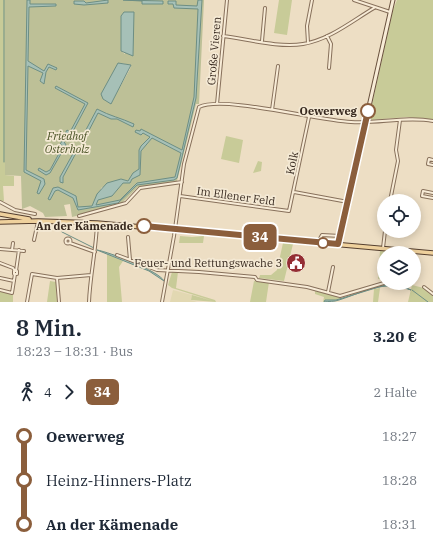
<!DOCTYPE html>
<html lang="de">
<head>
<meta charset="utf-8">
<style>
	body { margin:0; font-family:"IBM Plex Serif",serif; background:#f6f6f7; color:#1f2937; height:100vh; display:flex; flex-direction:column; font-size:15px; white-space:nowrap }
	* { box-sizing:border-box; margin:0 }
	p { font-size:13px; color:#747a83 }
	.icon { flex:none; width:22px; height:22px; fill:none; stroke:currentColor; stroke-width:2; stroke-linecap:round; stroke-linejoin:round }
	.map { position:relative; height:302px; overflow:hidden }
	.panel { display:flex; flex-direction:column; background:#fff; flex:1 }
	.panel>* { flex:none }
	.badge { padding:0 8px; border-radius:6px; font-size:14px; line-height:26px }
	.tools { position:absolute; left:377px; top:194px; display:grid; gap:8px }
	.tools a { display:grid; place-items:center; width:44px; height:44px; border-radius:50%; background:#fff; box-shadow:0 2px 10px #0003; font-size:20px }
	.map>.badge { position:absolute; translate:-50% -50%; box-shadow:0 0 0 2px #fff }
	.legs { display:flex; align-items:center; gap:6px; height:44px; padding:0 16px; font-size:13px }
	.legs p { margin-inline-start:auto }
	.head { display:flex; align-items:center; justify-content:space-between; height:68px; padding:0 16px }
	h1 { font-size:22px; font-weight:600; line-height:30px }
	ul { padding:0 16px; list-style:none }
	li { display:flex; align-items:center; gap:14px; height:44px; font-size:15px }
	li i { display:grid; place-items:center; width:6px; height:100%; margin:0 5px; background:currentColor }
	li i::after { content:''; width:10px; height:10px; margin:-5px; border:3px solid; border-radius:50%; background:#fff }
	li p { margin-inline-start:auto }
	li:first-child i { background:linear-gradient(#0000 50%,currentColor 0) }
	li:last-child i { background:linear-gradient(currentColor 50%,#0000 0) }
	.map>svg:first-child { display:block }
</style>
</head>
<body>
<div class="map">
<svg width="433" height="302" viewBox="0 0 433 302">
	<rect width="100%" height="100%" fill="#eddec4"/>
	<path fill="#e2d8b2" d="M173 290 192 295 191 300 197 302H170Z"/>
	<path fill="#c8cb98" d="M0 0H5V175L14 176V186H3L4 201H0Z
		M279 0H292L287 35 274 33Z
		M397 0H433V120L407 117 371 120 369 118 393 10Z
		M226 136 243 140 239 163 221 159Z
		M258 161 262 162 261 171 253 173Z
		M180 236 192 237 204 236 203 243H179Z
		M283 243 293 244 284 281 259 278 260 275H271L277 270Z
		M380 251 403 253H384V278L378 279Z
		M107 254 123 261 119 267 122 302H107Z
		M172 272H178L176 288 215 300 216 302 191 300 192 295 213 301 172 288 168 285Z
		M50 281 56 282 57 302H47Z
		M254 281 269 282 266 302H250Z
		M388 283 401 284 410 289C388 279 366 290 345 297Z
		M412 285 424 288 433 295V302H408Z
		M380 288 378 302H373L374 289Z
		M315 290 341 298V299L323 302 324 297 315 294Z
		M0 291 13 295V302H0Z"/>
	<path fill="#bdc097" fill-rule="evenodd" d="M5 0H204L199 104H196L177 181 138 187 120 205 72 217 70 204 64 205 67 216 45 217 43 213 30 206 22 209 21 176 5 175ZM124 14 125 54 121 51ZM120 63 131 65 130 69 111 103 103 99 102 94ZM121 179 123 183 113 194 100 199 101 188Z"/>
	<path fill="#a6c0b7" stroke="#6d8e84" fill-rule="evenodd" d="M27 0H30V4H56V6L29 7 28 61 44 71 48 64 57 68 56 70 49 67 46 72 44 84 40 81 43 73 28 66 26 170 44 179 45 184 39 194 37 193 41 181 24 172Z
		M108 0V3L84 5 74 4V1H84L86 3Z
		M123 0 163 1V4H142V1Z
		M198 0H202L196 98 177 178 174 180 137 185 118 203 78 210 73 198 58 190 55 191 50 200 48 199 53 188 58 187 76 196 78 207 92 206 97 194 107 183 121 179 128 181 133 173 139 169V150L141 146 150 137 143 133 141 135 135 132 136 130 140 131 141 129 182 150 194 97 198 9 174 8 173 4H168V1H176V5L197 6ZM152 138 181 153 175 177 137 183 120 200 96 205 98 200 112 196 123 183H130L132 179 140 175 141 151Z
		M124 12H134L133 56 121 51V16Z
		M118 63 131 65 111 104 103 99 101 94Z
		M56 86 88 103 71 135 68 134 67 137 64 135 67 130 70 132 85 104 55 88Z
		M97 109C110 116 121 118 134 124L133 127 117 119H111L98 113 84 140 86 141 83 146 80 141Z
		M63 140 66 145 50 173 46 175 38 170 39 168 46 172 50 170 63 146 60 144Z
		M79 148 81 149 78 155 76 153 63 177V183L60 182V177L75 150 77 151Z
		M97 250C109 252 159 271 164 281L149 271Z
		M389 284H398L411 290C382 280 367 291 339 300 334 302 329 301 324 302L325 300H336Z"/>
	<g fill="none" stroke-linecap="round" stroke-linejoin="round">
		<path stroke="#6d8e84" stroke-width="1" d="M4 0V162
			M62 232 94 248
			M412 290 428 302"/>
		<defs>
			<path id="minor" d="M354 0 390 12
				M223 36C247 39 279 48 303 44 329 40 352 21 374 8
				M327 36 331 44 329 68
				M262 41 265 8
				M308 43 307 26 312 0
				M217 104 227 0
				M272 110 278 66
				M433 160 429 159 428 164 433 165
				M294 192 348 202
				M433 193 423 191 422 196 433 198
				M180 196 289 211 309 117
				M390 201 398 161 396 150 400 120
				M0 202 15 210 35 214
				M79 216 126 203 140 188 182 182
				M128 237 130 260
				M65.5 241a2.5 2.5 0 1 1 5 0a2.5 2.5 0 1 1-5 0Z
				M34 240 38 222
				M318 242 322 235 340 236
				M70 243 95 252
				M383 248 385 231
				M0 249 24 251
				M12 250 13 243
				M117 255 157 270 199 272 255 277 257 280 307 287 340 296 384 283
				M0 263 13 268 15 271
				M14 271H17V274H14Z
				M16 271 19 250
				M0 278 14 281
				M57 278 59 302
				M402 283 410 284
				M424 287 433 294
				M0 290 12 293 15 274
				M328 292 333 267
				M27 302 32 274 57 278 91 275
				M89 302C90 276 96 250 97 224
				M162 302 174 236 184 164 199 107C224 95 318 121 351 122 378 124 405 116 433 121"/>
			<path id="secondary" d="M338 244 393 0"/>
			<path id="primary" d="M0 214 29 219
				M0 222 38 221 97 223 433 253"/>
		</defs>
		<use href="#minor" stroke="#87705b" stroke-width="4"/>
		<use href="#secondary" stroke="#69513e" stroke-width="5"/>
		<use href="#primary" stroke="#553f2f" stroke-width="5.5"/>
		<use href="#minor" stroke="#f8ecd7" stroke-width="2"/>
		<use href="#secondary" stroke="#f8ecd7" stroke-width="3"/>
		<use href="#primary" stroke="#efd19d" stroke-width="3.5"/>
	</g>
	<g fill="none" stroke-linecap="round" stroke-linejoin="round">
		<defs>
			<path id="line-1" d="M144 226 338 244 368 111"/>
		</defs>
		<use href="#line-1" stroke="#fff" stroke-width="9"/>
		<use href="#line-1" stroke="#8b5e3c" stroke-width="6"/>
	</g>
	<defs>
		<symbol id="civic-disc" viewBox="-11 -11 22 22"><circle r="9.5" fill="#942d34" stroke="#f4e9d4"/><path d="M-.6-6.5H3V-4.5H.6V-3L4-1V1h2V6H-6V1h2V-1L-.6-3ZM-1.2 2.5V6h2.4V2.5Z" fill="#fff"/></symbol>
	</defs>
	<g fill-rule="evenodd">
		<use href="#civic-disc" x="285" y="252" width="22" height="22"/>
	</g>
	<g fill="#fff" stroke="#8b5e3c" stroke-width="2">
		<circle cx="368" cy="111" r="7"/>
		<circle cx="144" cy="226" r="7"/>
		<circle cx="323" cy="243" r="5"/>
	</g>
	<g text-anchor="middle" stroke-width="3.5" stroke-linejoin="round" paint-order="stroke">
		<g font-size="11" fill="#37291f" stroke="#f4e9d4">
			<text transform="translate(214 51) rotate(-85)" y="4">Große Vieren</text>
			<text transform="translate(292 163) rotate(-78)" y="4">Kolk</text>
			<text transform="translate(236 196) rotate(8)" y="4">Im Ellener Feld</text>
		</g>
		<g font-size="11" font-weight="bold" fill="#37291f" stroke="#f4e9d4" text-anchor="end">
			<text x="357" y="115">Oewerweg</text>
			<text x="133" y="230">An der Kämenade</text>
		</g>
		<g font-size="11" font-style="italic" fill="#4a5326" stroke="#f4e9d4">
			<text x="67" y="140">Friedhof<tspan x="67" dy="13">Osterholz</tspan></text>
		</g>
		<g font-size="11" fill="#37291f" stroke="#f4e9d4" text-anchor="end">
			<text x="282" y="267">Feuer- und Rettungswache 3</text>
		</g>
	</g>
</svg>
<div class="tools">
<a><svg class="icon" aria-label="locate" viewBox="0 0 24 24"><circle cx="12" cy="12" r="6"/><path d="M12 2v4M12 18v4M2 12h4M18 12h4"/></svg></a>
<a><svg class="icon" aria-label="layers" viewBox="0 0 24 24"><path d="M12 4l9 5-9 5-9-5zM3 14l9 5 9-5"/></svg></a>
</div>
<b class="badge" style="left:260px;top:237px;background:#8b5e3c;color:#fff">34</b>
</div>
<section class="panel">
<div class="head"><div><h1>8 Min.</h1><p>18:23 – 18:31 · Bus</p></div><b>3.20 €</b></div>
<div class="legs"><svg class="icon" aria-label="walk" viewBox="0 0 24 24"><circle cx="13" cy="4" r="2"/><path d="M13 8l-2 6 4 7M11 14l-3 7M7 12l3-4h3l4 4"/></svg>4<svg class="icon" aria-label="forward" viewBox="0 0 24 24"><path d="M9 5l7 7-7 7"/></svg><b class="badge" style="background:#8b5e3c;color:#fff">34</b><p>2 Halte</p></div>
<ul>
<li><i style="color:#8b5e3c"></i><b>Oewerweg</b><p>18:27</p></li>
<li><i style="color:#8b5e3c"></i><span>Heinz-Hinners-Platz</span><p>18:28</p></li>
<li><i style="color:#8b5e3c"></i><b>An der Kämenade</b><p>18:31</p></li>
</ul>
</section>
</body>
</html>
